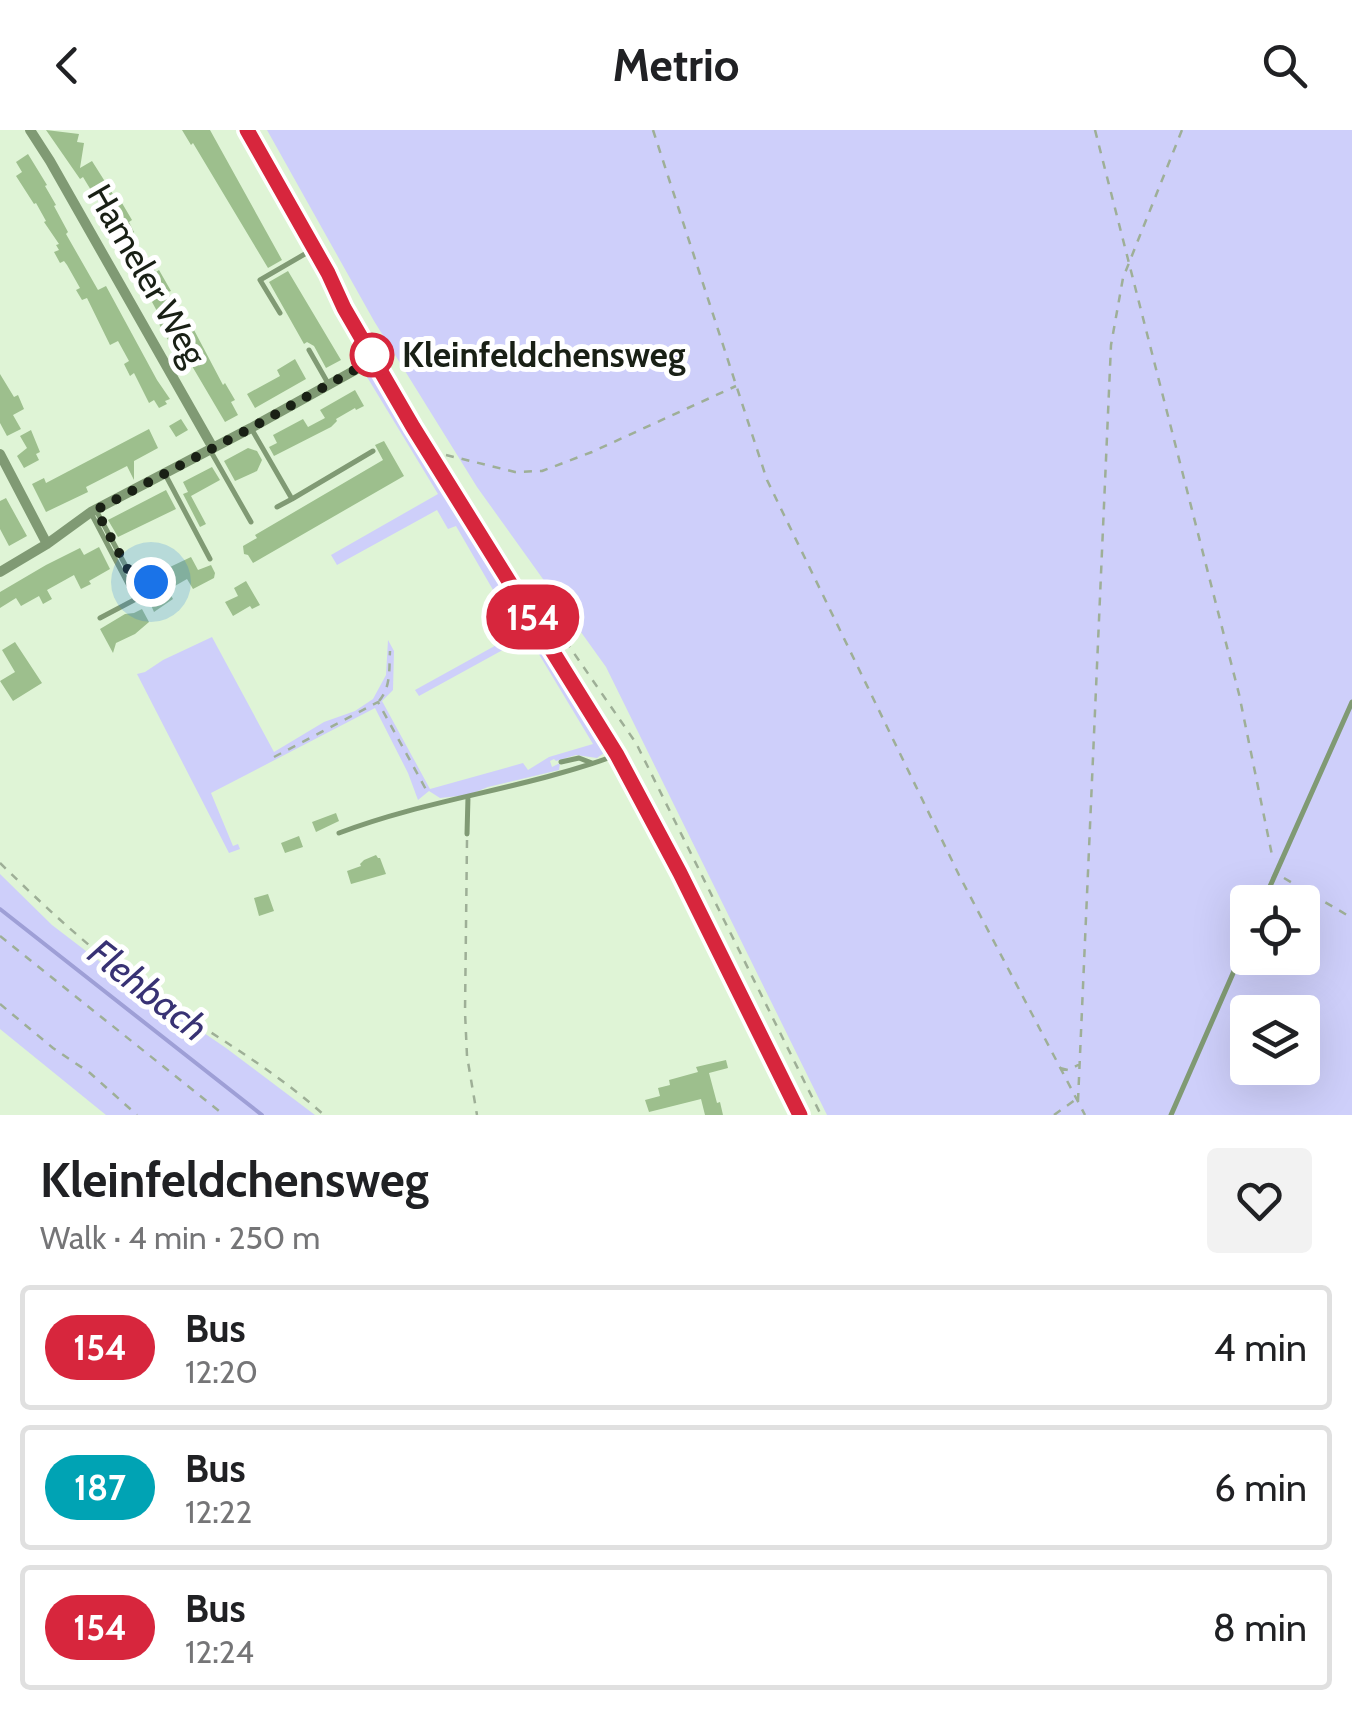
<!DOCTYPE html>
<html lang="en">
<head>
<meta charset="utf-8">
<style>
	body { margin:0; font-family:Cabin,sans-serif; background:#f2f2f2; color:#202124; height:100vh; display:flex; flex-direction:column; font-size:38px; white-space:nowrap }
	* { box-sizing:border-box; margin:0 }
	p { font-size:32px; color:#757577 }
	.icon { flex:none; width:55px; height:55px; fill:none; stroke:currentColor; stroke-width:2; stroke-linecap:round; stroke-linejoin:round }
	.map { position:relative; height:985px; overflow:hidden }
	.side { display:flex; flex-direction:column; background:#fff; flex:1 }
	.side>* { flex:none }
	.badge { padding:0 20px; border-radius:32px; font-size:35px; line-height:65px }
	.controls { position:absolute; left:1230px; top:755px; display:grid; gap:20px }
	.controls a { display:grid; place-items:center; width:90px; height:90px; border-radius:10px; background:#fff; box-shadow:0 10px 40px #0002; font-size:50px }
	.you { position:absolute; width:50px; height:50px; margin:-25px; border:8px solid #fff; border-radius:50%; background:#1a73e8; box-shadow:0 0 0 15px #1a73e833 }
	.map>.badge { position:absolute; translate:-50% -50%; box-shadow:0 0 0 5px #fff }
	.round { display:grid; place-items:center; flex:none; width:105px; height:105px; border-radius:10px; background:#f2f2f2 }
	.headline { display:flex; align-items:center; justify-content:space-between; height:170px; padding:0 40px }
	h1 { font-size:48px; font-weight:700; line-height:75px }
	ul { padding:0; list-style:none }
	li { display:flex; align-items:center; gap:30px; height:125px; margin:0 20px 15px; padding:0 20px; border:5px solid #e0e0e0; border-radius:10px }
	li div { flex:1 }
	li b { display:block; font-size:38px }
	li em { font-style:normal }
	li .badge { min-width:110px; font-weight:700; text-align:center }
	header { display:flex; justify-content:space-between; align-items:center; height:130px; padding:0 40px; background:#fff; font-size:45px; font-weight:700 }
	.map>svg:first-child { display:block }
</style>
</head>
<body>
<header><svg class="icon" aria-label="back" viewBox="0 0 24 24"><path d="M15 5l-7 7 7 7"/></svg>Metrio<svg class="icon" aria-label="search" viewBox="0 0 24 24"><circle cx="10" cy="10" r="6"/><path d="M15 15l6 6"/></svg></header>
<div class="map">
<svg width="1352" height="985" viewBox="0 0 1352 985">
	<rect width="100%" height="100%" fill="#dff4d6"/>
	<path fill="#cecffa" fill-rule="evenodd" d="M267 0H1352V985H827L606 537 477 357 374 191ZM1248 772H1302V828H1248ZM1248 882H1302V938H1248Z
		M364 242 375 246C447 370 528 489 601 613L604 623 597 628 576 625 556 631 554 629 550 631 552 637 560 633 559 640 488 657 468 665 440 668 429 661 418 670 408 643 375 578 211 663 233 716 238 714 240 719 229 723 137 544 145 542 163 530 212 507 274 622 324 592 355 581 373 569 386 545 388 510 394 521 393 560 382 571 430 659 523 633 528 640 549 627 593 614 528 506 419 566 415 560 518 503 456 396 448 399 437 380 337 435 331 425 438 364Z
		M0 744 52 795 103 834 226 918 315 985H106L0 899Z"/>
	<g fill="none" stroke-linecap="round" stroke-linejoin="round">
		<path stroke="#9e9fd6" stroke-width="4" d="M0 779 262 985"/>
	</g>
	<path fill="#9dbf8d" d="M46 0 79 4 77 12 84 13 80 38 92 31 116 69 119 68 132 90 129 92 134 102 121 109 86 52 83 47 80 49Z
		M182 0H210L282 130 268 138 193 13 191 15Z
		M28 24 47 55 45 56 56 75 54 76 68 102 66 104 98 160 106 156 157 250 170 269 165 271 167 274 159 278 154 270 149 273 134 243 130 246 124 234 129 231 118 211 110 215 87 168 82 170 76 160 80 158 67 135 64 131 60 133 54 122 59 120 56 115 59 114 44 92 46 91 36 73 34 74 16 46 22 42 16 32Z
		M143 119 156 142 159 140 171 161 168 162 172 173 166 176 181 201 189 196 192 201 194 200 223 255 225 253 235 270 231 272 238 285 225 292 192 236 191 235 184 238 159 194 163 192 152 172 154 170 130 126Z
		M288 141 341 230 326 238 314 216 307 212 304 214 269 152Z
		M295 229 306 249 255 278 247 264 280 246 277 240Z
		M0 244 14 267 18 265 24 279 13 285 21 299 7 306 0 293Z
		M355 260 364 276 356 280 355 278 336 289 337 291 331 297 274 326 269 317 277 313 273 305 303 289 308 297 325 288 320 280Z
		M181 289 188 300 176 307 169 296Z
		M149 299 158 318 134 331V350L127 336 86 357 88 362 46 382 32 354 44 348 46 353Z
		M31 300 40 322 36 324 39 330 24 338 17 326 27 318 20 306Z
		M384 311 404 346 253 433 248 425 244 424 243 416 257 408 255 405 383 330 375 315Z
		M248 318 257 321 262 330 257 341 235 351 224 331Z
		M212 337 220 350 191 366 206 394 200 397 183 364 188 362 183 352Z
		M166 360 176 379 118 407 108 390Z
		M6 368 27 406 9 416 0 399V371Z
		M99 417 110 439 89 451 91 454 81 459 74 445 47 460 52 469 43 474 39 466 21 476 16 468 0 478V462L46 435 80 418 84 425Z
		M191 427 198 440 211 435 215 443 214 448 193 459 187 449 168 460 173 469 154 482 147 466 158 459 157 450 151 446Z
		M246 451 260 475 252 479 250 476 233 486 225 472 238 466 234 458Z
		M142 479 149 492 135 504 116 513 113 523 100 499 125 484 134 483Z
		M15 512 42 553 13 571 0 551 15 542 2 520Z
		M336 683 339 691 316 702 312 692Z
		M299 706 303 717 285 723 281 713Z
		M376 725 378 728H380L386 744 351 754 347 741 361 736 360 734 364 730Z
		M268 764 274 781 259 786 254 768Z
		M726 930 728 938 709 943 717 973 720 972 723 985H705L701 969 649 982 645 970 660 966 658 958 670 955 669 950 698 942 696 937Z"/>
	<g fill="none" stroke-linecap="round" stroke-linejoin="round">
		<path stroke="#9eaf97" stroke-width="2.5" stroke-dasharray="8 8" stroke-linecap="butt" d="M653 0 767 350 959 745 1085 985
			M1095 0 1239 564 1273 730
			M446 325 515 342 542 341 592 322 736 256
			M529 458 636 613 821 985
			M379 571C391 557 389 540 390 521
			M274 627 378 572 429 665
			M467 710 465 882 467 926 477 985
			M0 733C50 782 102 830 160 869 216 907 273 939 324 985
			M1284 748 1352 788
			M0 806 224 985
			M0 874 53 918 90 943 137 985
			M1060 938 1068 940 1080 934
			M1078 971 1111 215 1123 148 1182 0
			M1054 985 1075 970"/>
		<path stroke="#809a74" stroke-width="5" d="M280 183 260 150 310 121
			M309 220 329 255
			M251 298 292 369 373 321
			M210 320 251 392
			M165 344 210 429
			M277 377 292 369
			M97 382 138 459 151 452
			M92 385 136 469 100 488
			M561 632 579 628 592 633
			M339 703C428 669 524 659 614 626
			M467 704 468 667
			M1263 772 1352 572
			M1171 985 1248 809"/>
		<path stroke="#809a74" stroke-width="10" d="M30 0 50 31 213 318
			M0 324 47 414
			M0 442 47 414 91 382 251 298 375 229"/>
		<path stroke="#4c7139" stroke-width="14" d="M247 0 328 143 344 178 413 297 617 625 680 743 800 985"/>
	</g>
	<g fill="none" stroke-linecap="round" stroke-linejoin="round">
		<defs>
			<path id="line" d="M247 0 328 143 344 178 413 297 617 625 680 743 800 985"/>
		</defs>
		<use href="#line" stroke="#fff" stroke-width="22"/>
		<use href="#line" stroke="#d7263d" stroke-width="15"/>
		<path stroke="#192015" stroke-width="10" stroke-dasharray="0 18" d="M151 452 138 458 96 380 251 298 374 229 372 225"/>
	</g>
	<circle fill="#fff" stroke="#d7263d" stroke-width="5" cx="372" cy="225" r="20"/>
	<g text-anchor="middle" stroke-width="10" stroke-linejoin="round" paint-order="stroke">
		<g font-size="35" fill="#192015" stroke="#fff">
			<text transform="translate(147 145) rotate(60)" y="12">Hameler Weg</text>
		</g>
		<g font-size="35" font-weight="bold" fill="#192015" stroke="#fff" text-anchor="start">
			<text x="402" y="237">Kleinfeldchensweg</text>
		</g>
		<g font-size="38" font-style="italic" fill="#383274" stroke="#fff">
			<text transform="translate(148 860) rotate(38)" y="13">Flehbach</text>
		</g>
	</g>
</svg>
<div class="controls">
<a><svg class="icon" aria-label="locate" viewBox="0 0 24 24"><circle cx="12" cy="12" r="6"/><path d="M12 2v4M12 18v4M2 12h4M18 12h4"/></svg></a>
<a><svg class="icon" aria-label="layers" viewBox="0 0 24 24"><path d="M12 4l9 5-9 5-9-5zM3 14l9 5 9-5"/></svg></a>
</div>
<div class="you" style="left:151px;top:452px"></div>
<b class="badge" style="left:533px;top:487px;background:#d7263d;color:#fff">154</b>
</div>
<section class="side">
<div class="headline"><div><h1>Kleinfeldchensweg</h1><p>Walk · 4 min · 250 m</p></div><a class="round"><svg class="icon" aria-label="heart" viewBox="0 0 24 24"><path d="M12 20l-8-8c-3-5 5-10 8-4 3-6 11-1 8 4z"/></svg></a></div>
<ul>
<li><span class="badge" style="background:#d7263d;color:#fff">154</span><div><b>Bus</b><p>12:20</p></div><em>4 min</em></li>
<li><span class="badge" style="background:#00a3b4;color:#fff">187</span><div><b>Bus</b><p>12:22</p></div><em>6 min</em></li>
<li><span class="badge" style="background:#d7263d;color:#fff">154</span><div><b>Bus</b><p>12:24</p></div><em>8 min</em></li>
</ul>
</section>
</body>
</html>
